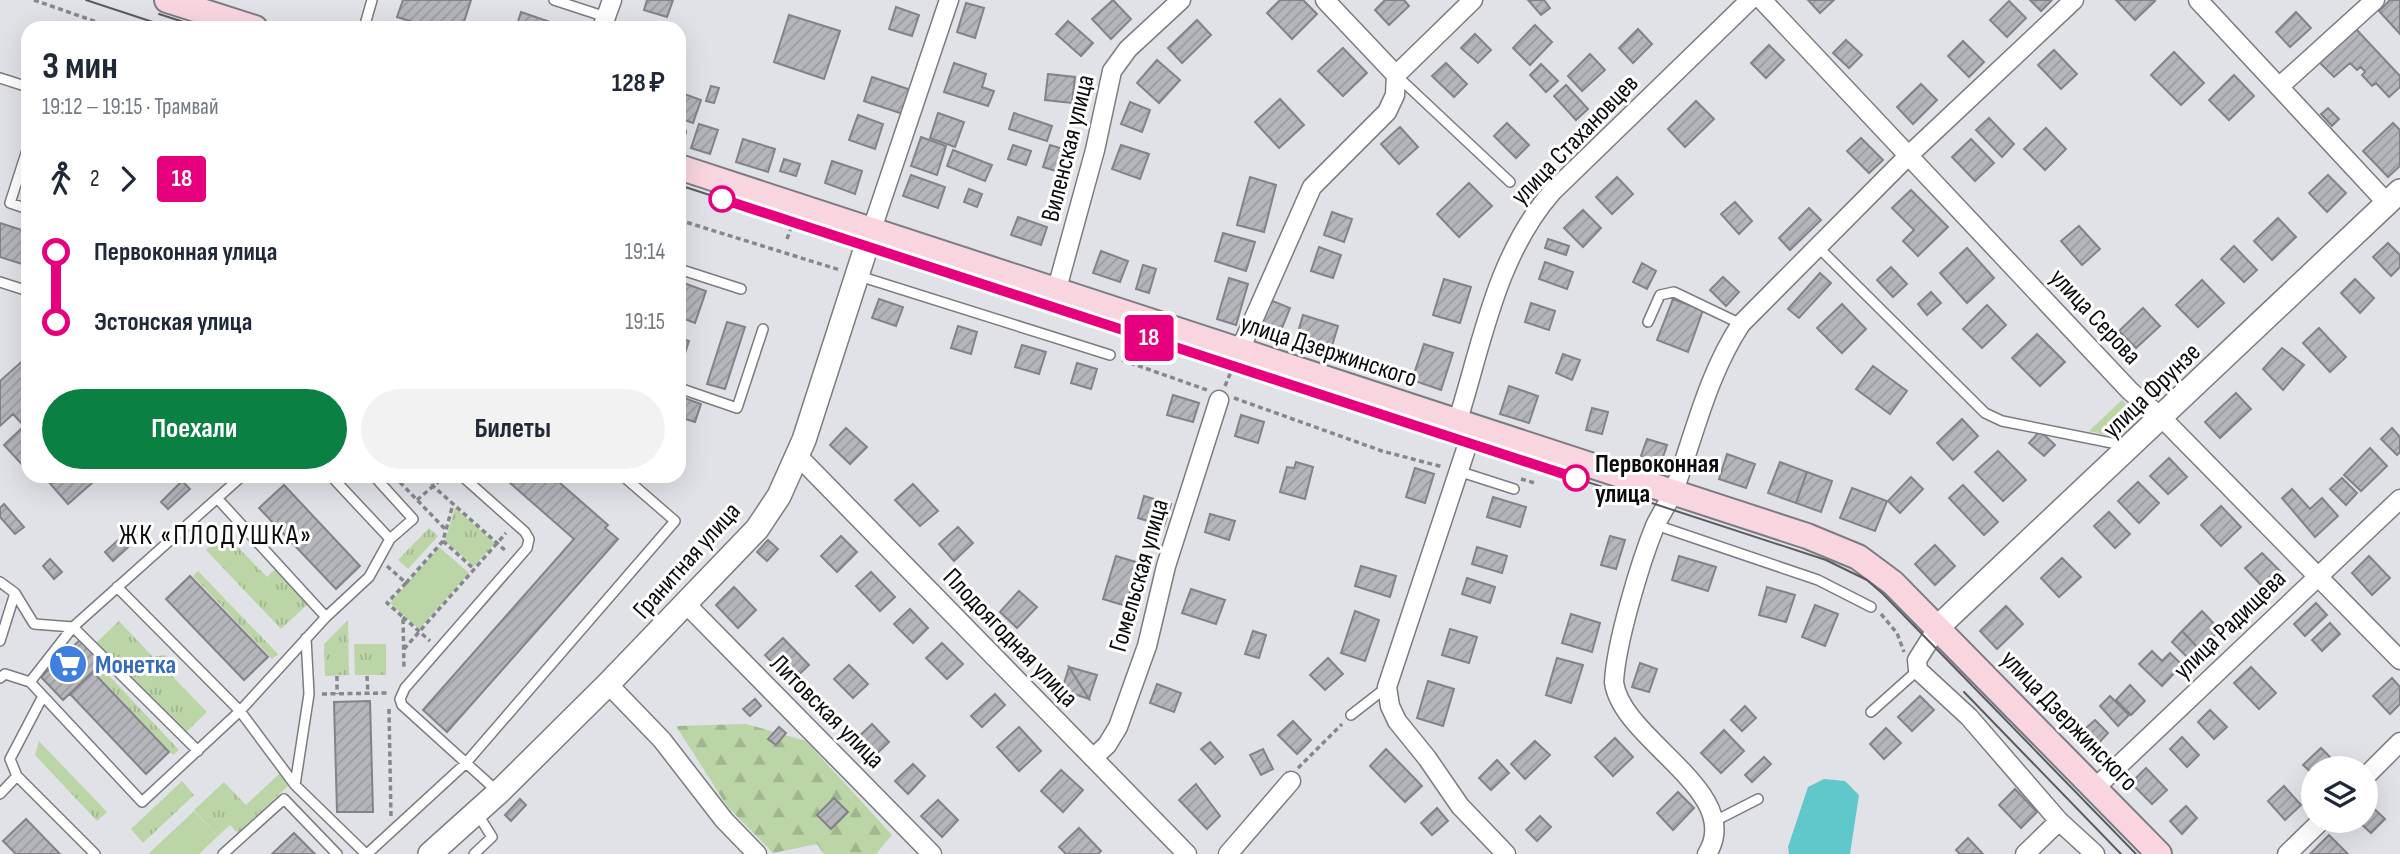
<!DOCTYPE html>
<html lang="ru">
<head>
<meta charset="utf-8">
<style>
	body { margin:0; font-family:"Sofia Sans Condensed",sans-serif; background:#f2f2f3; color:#1f2937; height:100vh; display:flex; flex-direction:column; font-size:26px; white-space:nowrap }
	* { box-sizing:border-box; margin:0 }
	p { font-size:23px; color:#747a83 }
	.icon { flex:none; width:38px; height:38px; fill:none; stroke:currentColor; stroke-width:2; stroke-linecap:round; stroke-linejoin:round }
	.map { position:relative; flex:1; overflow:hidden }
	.side { position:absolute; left:21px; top:21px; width:665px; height:462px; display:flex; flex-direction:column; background:#fff; border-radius:21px; box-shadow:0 7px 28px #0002 }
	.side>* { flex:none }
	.badge { padding:0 14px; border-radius:5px; font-size:24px; line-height:46px }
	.buttons { position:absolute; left:2301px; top:756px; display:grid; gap:14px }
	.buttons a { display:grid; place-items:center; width:77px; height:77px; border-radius:50%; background:#fff; box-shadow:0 7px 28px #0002; font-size:35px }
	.map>.badge { position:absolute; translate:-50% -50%; box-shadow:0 0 0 4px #fff }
	.legs { display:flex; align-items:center; gap:10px; height:77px; padding:0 21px; font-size:23px }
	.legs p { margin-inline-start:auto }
	.summary { display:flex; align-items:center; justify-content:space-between; height:119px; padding:0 21px }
	h1 { font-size:38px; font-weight:700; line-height:52px }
	.action { display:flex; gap:14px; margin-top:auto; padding:14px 21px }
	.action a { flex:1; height:80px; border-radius:42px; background:#0b8043; color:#fff; font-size:28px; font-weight:700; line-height:80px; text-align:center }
	.action a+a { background:#f2f2f3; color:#1f2937 }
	ul { padding:0 21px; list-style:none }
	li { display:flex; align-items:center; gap:24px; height:70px; font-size:26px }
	li i { display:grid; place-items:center; width:10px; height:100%; margin:0 9px; background:currentColor }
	li i::after { content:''; width:18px; height:18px; margin:-9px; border:5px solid; border-radius:50%; background:#fff }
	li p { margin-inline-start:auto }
	li:first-child i { background:linear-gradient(#0000 50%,currentColor 0) }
	li:last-child i { background:linear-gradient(currentColor 50%,#0000 0) }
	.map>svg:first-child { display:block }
</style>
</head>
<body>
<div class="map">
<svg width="2400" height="854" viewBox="0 0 2400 854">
	<defs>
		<pattern id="grass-tufts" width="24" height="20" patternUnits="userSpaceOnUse" patternTransform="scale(1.75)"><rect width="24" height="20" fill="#bbd5a7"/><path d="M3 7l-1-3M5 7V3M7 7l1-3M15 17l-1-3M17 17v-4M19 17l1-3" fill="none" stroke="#a0b68f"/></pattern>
		<pattern id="forest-firs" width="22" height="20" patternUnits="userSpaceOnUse" patternTransform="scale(1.75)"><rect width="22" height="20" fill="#bbd5a7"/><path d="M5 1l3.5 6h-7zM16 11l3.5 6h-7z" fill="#a0b68f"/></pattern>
		<pattern id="building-hatch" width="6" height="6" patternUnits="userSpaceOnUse" patternTransform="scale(1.75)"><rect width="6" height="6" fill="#b5b6bb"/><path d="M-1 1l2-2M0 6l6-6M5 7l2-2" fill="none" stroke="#9a9ba0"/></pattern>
	</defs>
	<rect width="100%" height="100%" fill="#e0e2e7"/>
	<path fill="url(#grass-tufts)" d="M2122 400 2140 418 2139 428 2128 440 2089 431Z
		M455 508 495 543 474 566 445 541Z
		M429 528 438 536 408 569 398 560Z
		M224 533 267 577 276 568 309 603 281 629 206 550Z
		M198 571 278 654 272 659 193 576Z
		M348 620 349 675 325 676 324 644Z
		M119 621 153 657 165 655 172 665 173 677 207 712 183 735 96 643Z
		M354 644H386V675H355Z
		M99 665 179 750 173 755 93 670Z
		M39 741 107 812 97 821 35 755Z
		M280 773 290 784 238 833 230 825 218 836 194 810 224 782 246 805Z
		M182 781 194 795 143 843 131 829Z"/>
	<path fill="url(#forest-firs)" d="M746 724 806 741 892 835 876 854H824L817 844 773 853 727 806 676 726Z"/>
	<path fill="#bbd5a7" d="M439 547 469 573 419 629 390 603Z
		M194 811 218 836 199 854H148Z"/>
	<path fill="#60c8cb" d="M1824 779 1845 781 1859 795 1850 854H1789L1788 847 1808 787Z"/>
	<path fill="url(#building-hatch)" stroke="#828388" stroke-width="2" d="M403 0H471L462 28H432L397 17Z
		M647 0H673L667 17 644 10Z
		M1113 0 1131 19 1111 39 1092 19Z
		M1280 0H1303L1317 14 1292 39 1267 13Z
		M1385 0H1404L1409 6 1389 25 1375 10Z
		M1528 0H1544L1550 8 1541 15Z
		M1808 0H1834L1820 13Z
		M2030 0H2052L2041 11Z
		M2116 0H2154L2155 1 2135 20Z
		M2390 0H2400V34L2379 11Z
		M2009 1 2026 18 2007 37 1990 20Z
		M966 3 984 8 975 38 957 32Z
		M896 7 919 15 912 36 889 29Z
		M521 12 550 22 570 28H516Z
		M2296 12 2311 28 2290 47 2276 32Z
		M789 15 840 31 824 79 774 62Z
		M1197 20 1211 35 1182 63 1168 48Z
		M1068 21 1093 43 1081 56 1056 34Z
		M1535 25 1552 42 1530 65 1513 48Z
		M2355 28 2400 76V87L2389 97 2376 83 2372 86 2362 75 2365 72 2361 67 2357 70 2350 63 2334 77 2319 62Z
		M1638 29 1652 44 1633 63 1619 48Z
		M1475 34 1491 50 1478 63 1461 48Z
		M1846 40 1862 55 1849 68 1833 53Z
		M1963 41 1984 62 1969 77 1948 56Z
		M1769 45 1784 60 1766 78 1751 63Z
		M1343 48 1367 73 1343 96 1318 71Z
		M2054 50 2077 74 2061 89 2038 65Z
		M2174 52 2204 83 2181 105 2151 75Z
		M1590 54 1605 70 1582 91 1568 76Z
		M1157 60 1180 80 1159 103 1137 83Z
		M954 63 986 74 982 87 994 91 988 106 944 92Z
		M1446 63 1467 84 1454 97 1432 76Z
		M1541 64 1558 81 1546 92 1530 75Z
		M1048 74 1075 77 1072 103 1045 100Z
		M2234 75 2254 96 2229 120 2209 100Z
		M872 77 911 90 903 114 864 101Z
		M1921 84 1937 100 1913 124 1897 107Z
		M1566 85 1588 109 1576 120 1554 96Z
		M711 86 719 88 714 103 706 101Z
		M679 92 701 100 693 123 679 118Z
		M1280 99 1304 125 1279 148 1255 122Z
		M1696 101 1714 119 1685 147 1668 129Z
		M1130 102 1150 110 1142 132 1121 124Z
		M2328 108 2339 119 2332 126 2321 114Z
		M938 113 964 122 955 147 930 138Z
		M1014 113 1052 126 1047 141 1009 129Z
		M858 115 883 124 875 149 849 140Z
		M1989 118 2014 144 2002 157 1976 130Z
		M1507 123 1529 145 1516 158 1494 136Z
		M2393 123 2400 130V166L2388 177 2363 151Z
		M699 124 718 130 710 154 691 148Z
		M1400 127 1418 147 1399 164 1381 144Z
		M2046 128 2066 149 2045 170 2024 149Z
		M921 137 946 146 937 175 911 166Z
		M1861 138 1883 160 1869 173 1847 151Z
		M743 139 775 149 768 172 736 162Z
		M1971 139 1994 163 1975 181 1952 157Z
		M1013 145 1031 151 1026 165 1008 159Z
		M1050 145 1073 152 1066 174 1043 167Z
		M1121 145 1149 154 1140 179 1112 169Z
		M953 150 992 165 985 181 947 166Z
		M784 159 800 164 796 176 780 171Z
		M832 161 862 171 855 194 825 183Z
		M911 175 945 187 938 208 903 196Z
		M2328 175 2346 193 2327 212 2309 193Z
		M1250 177 1276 185 1264 232 1237 225Z
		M1617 177 1633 194 1612 214 1596 197Z
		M1469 183 1492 206 1459 237 1437 214Z
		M969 189 982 194 977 207 964 202Z
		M1911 190 1948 227 1918 256 1903 241 1914 230 1892 208Z
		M1735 202 1752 221 1739 234 1721 214Z
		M1809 208 1821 220 1790 250 1779 238Z
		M1583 210 1601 228 1583 247 1564 228Z
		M1332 212 1352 219 1344 242 1324 235Z
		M1018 217 1047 227 1041 245 1011 235Z
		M2278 218 2296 237 2272 260 2254 241Z
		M0 223 28 232V266L0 257Z
		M2079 226 2100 249 2082 265 2061 241Z
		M1223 233 1255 242 1246 271 1215 261Z
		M1548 239 1569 246 1566 255 1545 248Z
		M2388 243 2400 255V267L2391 276 2373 257Z
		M2234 246 2257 270 2244 282 2221 259Z
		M1319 247 1341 255 1333 278 1311 271Z
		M1967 248 1994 278 1967 303 1940 273Z
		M1101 251 1128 261 1120 282 1093 273Z
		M1545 262 1573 272 1567 289 1539 279Z
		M1642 263 1656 271 1647 289 1633 282Z
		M1143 265 1156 269 1149 293 1136 289Z
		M1891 267 1907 284 1893 297 1877 280Z
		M1820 273 1831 283 1799 318 1788 309Z
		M1723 277 1739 292 1726 306 1710 290Z
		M1229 278 1248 284 1236 325 1217 319Z
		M1444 279 1471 287 1460 323 1433 315Z
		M2355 279 2374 298 2360 313 2341 293Z
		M2202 280 2224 303 2198 327 2176 305Z
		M681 282 706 291 695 323 679 317Z
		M1931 292 1941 303 1927 315 1918 304Z
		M879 299 903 307 896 326 872 318Z
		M1673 299 1703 310 1688 352 1657 340Z
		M1270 300 1290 308 1278 338 1258 330Z
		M1531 303 1555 311 1549 330 1525 322Z
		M1842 304 1866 329 1842 353 1817 328Z
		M1987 305 2006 325 1982 348 1963 329Z
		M2143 308 2160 326 2136 348 2119 331Z
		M1303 315 1338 326 1329 356 1294 345Z
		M727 322 745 327 725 389 707 384Z
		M958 326 977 332 971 354 951 348Z
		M2319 328 2346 357 2330 372 2303 343Z
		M2037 334 2065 362 2040 386 2012 358Z
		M679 338 689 341 679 372Z
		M1424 344 1453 353 1441 390 1412 380Z
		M1022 345 1046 352 1039 374 1015 367Z
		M2282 348 2304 365 2283 390 2263 369Z
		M1563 354 1580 360 1572 380 1556 373Z
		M28 356V471L4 445 24 426 13 414 0 426V381Z
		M1077 363 1097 369 1091 389 1071 383Z
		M1873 366 1907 391 1890 414 1856 389Z
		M1509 386 1538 396 1529 423 1500 414Z
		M2236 393 2251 409 2220 438 2205 422Z
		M1173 395 1199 403 1193 422 1167 415Z
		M679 396 701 404 695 422 679 417Z
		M1592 408 1608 412 1602 434 1586 430Z
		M1241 415 1264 422 1258 443 1235 436Z
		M1962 419 1978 436 1953 460 1937 443Z
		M846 428 867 447 850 464 830 445Z
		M2392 428 2400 437V452L2397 455 2381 439Z
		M2040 431 2055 445 2044 456 2029 443Z
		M1647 439 1667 445 1661 463 1641 456Z
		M2370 448 2387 466 2361 491 2344 475Z
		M1998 451 2026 480 2003 501 1975 472Z
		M1727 454 1755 464 1746 488 1719 479Z
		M2169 458 2187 477 2168 494 2150 476Z
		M1296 462 1313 467 1305 499 1280 492 1287 467 1294 468Z
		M1780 462 1807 472 1796 503 1768 493Z
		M1415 468 1434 474 1425 503 1406 497Z
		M1807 472 1832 481 1821 512 1796 503Z
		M50 476H100L68 504 46 479Z
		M502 476H552L608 525 605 528 618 539 447 732 423 710 574 539Z
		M1911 477 1923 489 1900 513 1888 501Z
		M2342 478 2357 493 2346 505 2330 489Z
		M182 481 190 489 168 509 161 502Z
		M2138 482 2159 503 2139 523 2118 501Z
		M913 484 938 511 920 526 895 500Z
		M284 485 360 566 336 589 259 508Z
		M1963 485 1998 522 1984 535 1949 498Z
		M1852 488 1887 501 1875 531 1840 518Z
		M2292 489 2310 509 2322 498 2338 516 2315 537 2282 498Z
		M1144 496 1171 504 1164 526 1138 518Z
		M1493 497 1526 507 1520 527 1487 517Z
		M4 504 24 527 15 534 0 517V508Z
		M2221 506 2241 527 2221 546 2201 525Z
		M2109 512 2130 534 2115 548 2094 526Z
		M1210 514 1235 521 1229 540 1205 532Z
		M958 527 973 543 954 561 939 544Z
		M128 531 136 540 113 561 105 552Z
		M841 536 857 552 837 572 821 556Z
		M1610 536 1625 540 1616 569 1601 565Z
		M768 540 778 549 767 561 757 552Z
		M1935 545 1955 566 1935 585 1915 564Z
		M1477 547 1507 556 1502 573 1472 564Z
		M2262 553 2280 571 2263 587 2245 568Z
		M1116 556 1139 563 1126 606 1103 599Z
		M1679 556 1716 567 1708 591 1672 580Z
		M2369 556 2390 578 2372 595 2352 573Z
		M2062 558 2081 577 2059 597 2041 578Z
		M50 559 62 572 54 579 43 566Z
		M1361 566 1396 576 1390 597 1355 586Z
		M871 572 895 597 880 611 856 586Z
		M190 576 268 657 244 680 166 599Z
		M1467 578 1495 587 1490 603 1462 594Z
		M734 587 756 610 738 628 716 605Z
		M1767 587 1795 595 1786 622 1759 615Z
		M1191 589 1225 600 1216 624 1182 613Z
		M1019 591 1037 607 1017 628 1000 612Z
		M2316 603 2327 615 2305 636 2294 624Z
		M1815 605 1838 614 1825 646 1802 637Z
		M2006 606 2023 624 1997 649 1980 631Z
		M910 609 928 628 913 643 894 624Z
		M1355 611 1379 620 1365 661 1341 653Z
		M2202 611 2220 630 2200 650 2182 631Z
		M1571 614 1600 623 1592 652 1562 643Z
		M2330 623 2340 634 2322 651 2312 640Z
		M1450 629 1477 637 1469 663 1442 655Z
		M1253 631 1266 635 1259 658 1245 654Z
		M2182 631 2200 650 2189 659 2172 642Z
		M82 638 104 661 63 700 41 677Z
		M783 638 809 665 791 682 765 655Z
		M942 643 963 664 947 679 926 658Z
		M2152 651 2162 661 2170 653 2182 665 2162 686 2139 664Z
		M1328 658 1343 674 1325 690 1310 675Z
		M1557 658 1583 665 1571 703 1546 695Z
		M1640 663 1657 669 1649 692 1632 687Z
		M849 665 868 684 853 698 834 679Z
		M1069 667 1089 699 1062 690Z
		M1069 667 1097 675 1089 699Z
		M2251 667 2276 693 2259 709 2234 683Z
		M93 672 169 752 146 774 70 694Z
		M2392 678 2400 687V704L2390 714 2373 696Z
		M1428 681 1454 689 1443 726 1417 718Z
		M1157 684 1181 693 1174 712 1150 703Z
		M2130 685 2145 701 2131 715 2116 700Z
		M995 694 1005 705 982 727 971 716Z
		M1920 696 1934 710 1912 731 1898 717Z
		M2110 696 2129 715 2118 726 2100 706Z
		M755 699 761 706 750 716 743 709Z
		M370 701 373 812H337L334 702Z
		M1745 706 1756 718 1742 731 1731 720Z
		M2210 710 2227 727 2214 739 2198 722Z
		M2095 720 2108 733 2093 749 2079 734Z
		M1293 721 1311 740 1297 754 1278 735Z
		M872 724 889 742 871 759 854 741Z
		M779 727 786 733 776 745 768 739Z
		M1019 727 1041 751 1019 771 997 747Z
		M1886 728 1901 743 1884 759 1870 744Z
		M1724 730 1744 751 1721 773 1701 753Z
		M2182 737 2199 755 2187 767 2170 749Z
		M1615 738 1633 757 1613 776 1595 757Z
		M1535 741 1550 755 1525 779 1511 764Z
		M1210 742 1223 757 1215 764 1201 749Z
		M2321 748 2340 767 2314 768V775L2303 765Z
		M1263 749 1273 769 1261 775 1250 755Z
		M1386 749 1422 786 1405 802 1370 766Z
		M1764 757 1771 764 1752 782 1745 775Z
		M1497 760 1509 773 1491 790 1479 778Z
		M913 764 925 776 908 794 895 781Z
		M2146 768 2167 790 2152 804 2131 783Z
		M1061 770 1083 790 1063 812 1041 791Z
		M1196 784 1220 816 1207 829 1179 800Z
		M2284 786 2301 805 2285 820 2268 801Z
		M2015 789 2037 812 2021 828 1999 805Z
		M1678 792 1694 808 1673 830 1657 813Z
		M834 798 848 812 831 829 817 815Z
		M520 799 526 805 511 821 505 815Z
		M938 800 958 820 942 837 921 816Z
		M2366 801 2385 819 2371 833 2358 821H2366Z
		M2186 806 2197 818 2182 834 2170 821Z
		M1437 808 1448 821 1432 835 1421 823Z
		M1540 816 1551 827 1537 841 1526 830Z
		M26 819 60 854H16L3 841Z
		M1079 828 1101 851 1098 854H1066L1059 847Z
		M294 833 315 854H272Z
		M2329 835 2348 854H2310Z
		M1968 838 1983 854H1960L1956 850Z"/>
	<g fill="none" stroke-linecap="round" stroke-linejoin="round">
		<defs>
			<path id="service" d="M554 0 606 17
				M364 28 372 0
				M1396 75 1510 182
				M0 78 28 87
				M679 131 681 132
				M28 147 10 203 28 209
				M1818 247 1985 413 2002 421 2127 446
				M679 269 741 289
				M859 276 1110 355
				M0 282 28 291
				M1648 322 1660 295 1674 292 1741 324
				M679 388 737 408 763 329
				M1458 471 1514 489
				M374 476 413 519 390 539
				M462 476 525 532 529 539 527 548 405 688 400 699 402 705 497 791
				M217 498 326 617
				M1656 525 1818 580 1871 607
				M0 582 15 593 0 641
				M117 587 240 711 295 785 366 854
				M15 593 34 624 73 627 198 751
				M0 678 5 674 30 682 142 802 240 711 326 617 369 577 390 539 331 476
				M30 682 73 627 242 476
				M1871 712 1918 670
				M1351 715 1387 687
				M17 776 95 854
				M295 785 309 694 306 638
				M0 794 17 776 10 759 43 696
				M1715 821 1758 799
				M223 854 284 799 337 854
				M367 854 465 764 675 521 623 476
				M474 854 492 837 477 813"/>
			<path id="minor" d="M1325 0 1396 75
				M1762 0 2130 391 2162 418 2400 660
				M2198 0 2387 203
				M602 28 612 0
				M2280 86 2375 0
				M871 232 949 0
				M1056 292 1095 150 1112 71 1128 49 1181 0
				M1239 352 1312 187 1387 112 1395 95 1396 75 1473 0
				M1457 423C1482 344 1496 256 1552 192L1750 0
				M1473 428 1387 687 1390 706 1397 721 1427 758 1460 806 1506 854
				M798 456 1187 854
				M687 605 932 854
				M1938 627 1917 660 1918 670 1969 717 2059 821 2095 854
				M608 684 662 740 724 820 757 854
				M1093 758 1107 745 1118 727 1147 646 1166 566 1219 400
				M2366 776 2400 742
				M2095 788 2400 499
				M1228 854 1291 781
				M1707 854C1746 792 1621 740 1614 682 1616 643 1640 563 1655 526 1661 513 1670 501 1675 488 1695 432 1708 374 1741 324L1909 155 2074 0
				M2025 854 2059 821
				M2287 854 2321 821"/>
			<path id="tertiary" d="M1938 627 2400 191
				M430 854 499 792 608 684 757 529 779 496 804 440 871 232"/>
			<path id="secondary" d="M167 0 255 28
				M679 167 1807 536 1858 557 1893 583 2159 854"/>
		</defs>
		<use href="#service" stroke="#7b7c81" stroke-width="12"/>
		<use href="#minor" stroke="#7b7c81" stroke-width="21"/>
		<use href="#tertiary" stroke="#7b7c81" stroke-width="26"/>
		<use href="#secondary" stroke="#7b7c81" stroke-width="28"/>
		<path stroke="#86878b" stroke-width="3.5" stroke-dasharray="5 3.5" stroke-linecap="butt" d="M34 0 114 28
			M679 205 681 204
			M679 220 840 270
			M787 239 792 225
			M1122 360 1207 390
			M1225 386 1233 367
			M1234 398 1382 451 1443 467
			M394 476 446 530
			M429 476 433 486 507 552
			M1521 479 1535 483
			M417 500 445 476
			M443 541 474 569
			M387 566 406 583 387 603 403 617 404 669
			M406 583 443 541 453 504
			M1881 614 1897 633 1904 652
			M403 617 430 641
			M404 649 506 533
			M337 676V694
			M367 676 368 694
			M322 694 388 693
			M389 709 391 817
			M1298 768 1342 724"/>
		<use href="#service" stroke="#fff" stroke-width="9"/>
		<use href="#minor" stroke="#fff" stroke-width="18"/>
		<use href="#tertiary" stroke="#fff" stroke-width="23"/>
		<use href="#secondary" stroke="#f8d5df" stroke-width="24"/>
		<path stroke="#5a5b5e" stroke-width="2" d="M86 0 171 28
			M159 14 202 28
			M679 185 1826 560 1867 580 1883 594 2136 854
			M1964 692 2121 854"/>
	</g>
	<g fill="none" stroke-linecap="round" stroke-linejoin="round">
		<defs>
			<path id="line-1" d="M722 199 1576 478"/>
		</defs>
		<use href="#line-1" stroke="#fff" stroke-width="16"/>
		<use href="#line-1" stroke="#e6007e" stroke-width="10"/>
	</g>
	<defs>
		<symbol id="supermarket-disc" viewBox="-11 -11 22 22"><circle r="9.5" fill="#3f7fe0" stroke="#fff"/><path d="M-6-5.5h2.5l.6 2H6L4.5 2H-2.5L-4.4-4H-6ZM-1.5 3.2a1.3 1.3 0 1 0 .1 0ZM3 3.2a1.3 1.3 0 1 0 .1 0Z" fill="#fff"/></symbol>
	</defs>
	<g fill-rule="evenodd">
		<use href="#supermarket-disc" x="46" y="642" width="44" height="44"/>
	</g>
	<g fill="#fff" stroke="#e6007e" stroke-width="3.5">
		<circle cx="722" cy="199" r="12"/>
		<circle cx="1576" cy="478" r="12"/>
	</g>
	<g text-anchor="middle" stroke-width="6" stroke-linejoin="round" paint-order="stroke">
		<g font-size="26" fill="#0d0d0f" stroke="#fff">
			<text transform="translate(1574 139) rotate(-46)" y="9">улица Стахановцев</text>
			<text transform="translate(1067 148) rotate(-76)" y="9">Виленская улица</text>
			<text transform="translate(2096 316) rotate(47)" y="9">улица Серова</text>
			<text transform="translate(1329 350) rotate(18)" y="9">улица Дзержинского</text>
			<text transform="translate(2151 390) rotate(-44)" y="9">улица Фрунзе</text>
			<text transform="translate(686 560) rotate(-48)" y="9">Гранитная улица</text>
			<text transform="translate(1138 575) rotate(-74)" y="9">Гомельская улица</text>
			<text transform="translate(2229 624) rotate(-44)" y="9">улица Радищева</text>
			<text transform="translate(1011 637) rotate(46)" y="9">Плодоягодная улица</text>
			<text transform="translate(828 711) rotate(45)" y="9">Литовская улица</text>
			<text transform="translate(2070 720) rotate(46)" y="9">улица Дзержинского</text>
		</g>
		<g font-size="26" font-weight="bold" fill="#0d0d0f" stroke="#fff" text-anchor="start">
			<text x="1595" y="472">Первоконная<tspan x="1595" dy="30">улица</tspan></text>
		</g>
		<g font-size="26" font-weight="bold" fill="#366cbe" stroke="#fff" text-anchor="start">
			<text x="95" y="673">Монетка</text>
		</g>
		<g font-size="28" letter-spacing="2" fill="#0d0d0f" stroke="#fff">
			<text x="216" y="544">ЖК «ПЛОДУШКА»</text>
		</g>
	</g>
</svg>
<div class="buttons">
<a><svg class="icon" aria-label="layers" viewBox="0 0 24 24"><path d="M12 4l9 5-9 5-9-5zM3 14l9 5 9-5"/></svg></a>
</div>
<b class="badge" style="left:1149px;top:338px;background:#e6007e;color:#fff">18</b>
<section class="side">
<div class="summary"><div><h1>3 мин</h1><p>19:12 – 19:15 · Трамвай</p></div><b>128 ₽</b></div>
<div class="legs"><svg class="icon" aria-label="walk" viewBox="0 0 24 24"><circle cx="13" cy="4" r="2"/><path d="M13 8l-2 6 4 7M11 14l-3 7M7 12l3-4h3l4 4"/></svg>2<svg class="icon" aria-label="forward" viewBox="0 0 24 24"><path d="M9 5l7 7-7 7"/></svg><b class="badge" style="background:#e6007e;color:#fff">18</b></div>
<ul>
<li><i style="color:#e6007e"></i><b>Первоконная улица</b><p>19:14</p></li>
<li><i style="color:#e6007e"></i><b>Эстонская улица</b><p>19:15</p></li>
</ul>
<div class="action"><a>Поехали</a><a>Билеты</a></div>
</section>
</div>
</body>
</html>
